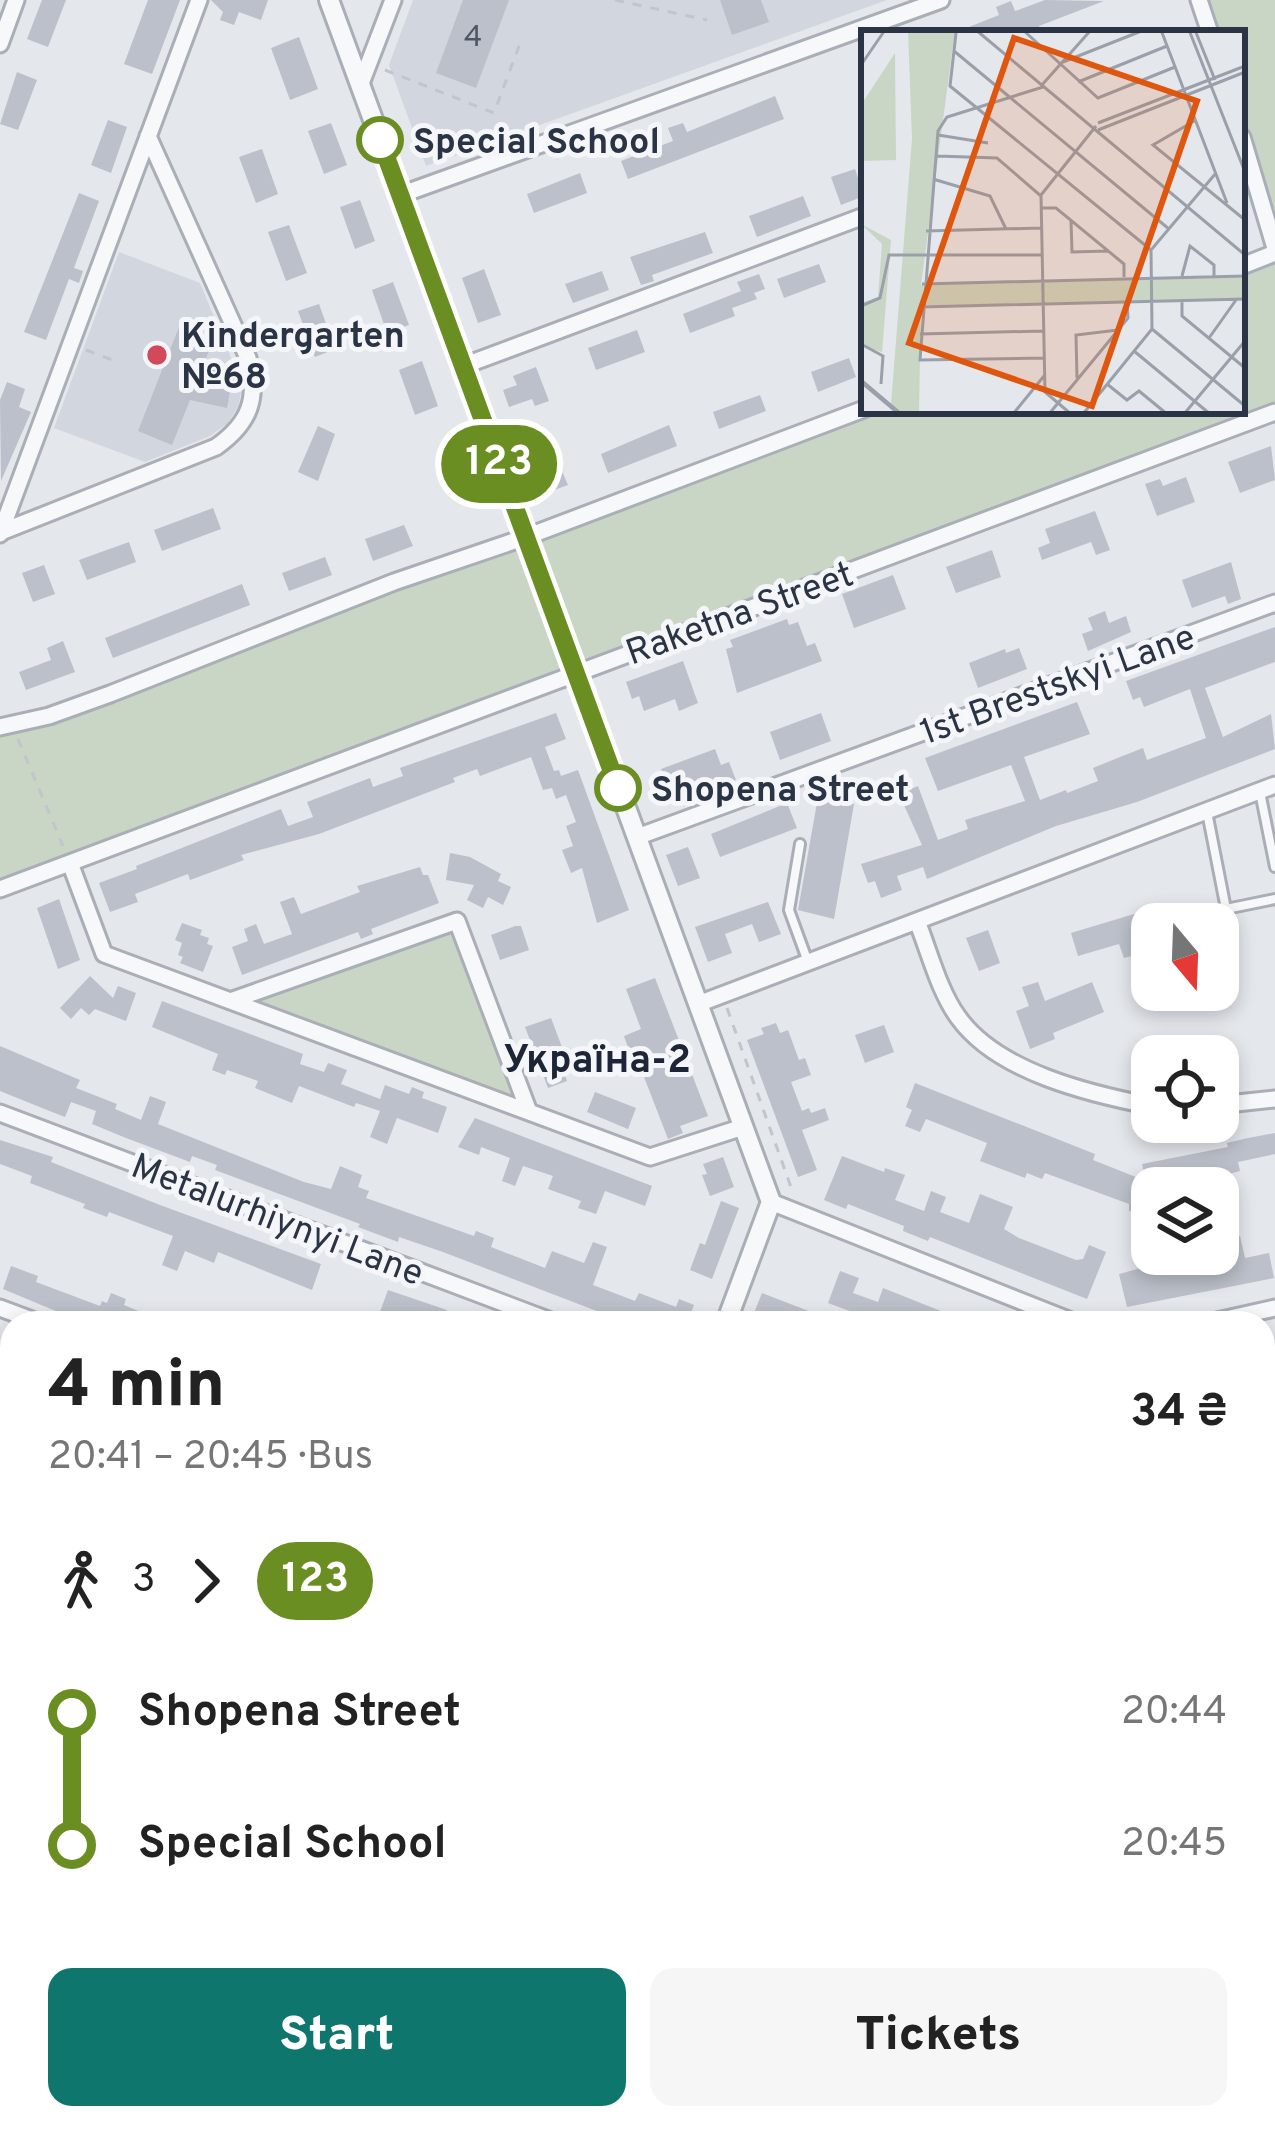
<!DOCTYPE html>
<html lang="en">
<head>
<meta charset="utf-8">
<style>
	body { margin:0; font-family:Overpass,sans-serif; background:#f6f6f6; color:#222; height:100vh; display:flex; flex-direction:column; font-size:45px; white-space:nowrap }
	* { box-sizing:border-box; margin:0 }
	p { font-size:39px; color:#767676 }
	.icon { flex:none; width:66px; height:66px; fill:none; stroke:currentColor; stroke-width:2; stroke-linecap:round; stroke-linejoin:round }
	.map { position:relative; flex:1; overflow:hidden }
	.drawer { position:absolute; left:0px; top:1311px; width:1275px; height:819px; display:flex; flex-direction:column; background:#fff; border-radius:36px 36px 0 0; box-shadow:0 6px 18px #0003 }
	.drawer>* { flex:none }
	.badge { padding:0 24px; border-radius:39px; font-size:42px; line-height:78px }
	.needle { width:78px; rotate:161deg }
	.tools { position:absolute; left:1131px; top:903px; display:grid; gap:24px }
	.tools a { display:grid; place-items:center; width:108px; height:108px; border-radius:24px; background:#fff; box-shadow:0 6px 18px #0003; font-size:60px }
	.map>.badge { position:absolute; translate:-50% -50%; box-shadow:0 0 0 6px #fff }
	.legs { display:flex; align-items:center; gap:18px; height:132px; padding:0 48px; font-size:39px }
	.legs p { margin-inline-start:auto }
	.summary { display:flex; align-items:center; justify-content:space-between; height:204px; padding:0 48px }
	h1 { font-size:66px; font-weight:800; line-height:90px }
	.button { display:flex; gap:24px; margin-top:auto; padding:24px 48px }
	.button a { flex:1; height:138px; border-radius:24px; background:#0f766e; color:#fff; font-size:48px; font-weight:800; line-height:138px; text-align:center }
	.button a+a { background:#f6f6f6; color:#222 }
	ul { padding:0 48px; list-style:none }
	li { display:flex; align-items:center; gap:42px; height:132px; font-size:45px }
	li i { display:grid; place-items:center; width:18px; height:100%; margin:0 15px; background:currentColor }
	li i::after { content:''; width:30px; height:30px; margin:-15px; border:9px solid; border-radius:50%; background:#fff }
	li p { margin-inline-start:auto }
	li:first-child i { background:linear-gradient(#0000 50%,currentColor 0) }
	li:last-child i { background:linear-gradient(currentColor 50%,#0000 0) }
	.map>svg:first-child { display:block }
</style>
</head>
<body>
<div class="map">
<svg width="1275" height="2129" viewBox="0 0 1275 2129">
	<rect width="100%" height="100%" fill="#e4e7ec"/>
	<path fill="#d2d6de" d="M413 0H887L426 166 389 65Z
		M119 252 200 283 242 384 239 405 228 423 210 436 145 462 54 428Z"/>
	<path fill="#c9d6c5" d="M1207 0H1275V223L1242 115V33H1217Z
		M1275 260V404L0 880V733L537 541 877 411H1242V272Z
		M452 932 514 1097 256 1001Z"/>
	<path fill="#bbc0ca" d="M42 0H66L48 47 27 39Z
		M148 0H180L152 74 124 64Z
		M211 0H268L261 20 239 12 234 25 220 20 223 12Z
		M463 0H509L476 88 436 73Z
		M720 0H761L769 22 732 35Z
		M1045 0 1104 1 1039 26 1042 33H954L999 15 996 7 1011 1 1015 11Z
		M299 37 318 89 290 100 271 48Z
		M17 72 37 80 18 130 0 124Z
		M775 96 784 119 628 179 621 161 673 141 668 128 683 123 687 132Z
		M108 120 127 127 111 173 91 165Z
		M331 123 347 165 324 174 308 131Z
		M262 149 278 194 256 203 239 157Z
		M855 169 864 196 841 205 831 177Z
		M580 173 587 193 534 213 527 194Z
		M79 193 99 201 74 268 83 271 79 283 69 279 46 340 24 332Z
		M803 196 811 216 757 237 749 216Z
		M360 200 375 241 355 249 340 207Z
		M289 225 307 273 286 281 268 232Z
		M705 232 713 253 652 275 654 281 641 285 630 257Z
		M819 264 826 282 784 298 777 279Z
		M484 269 501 315 478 323 462 278Z
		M602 271 609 290 573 303 565 284Z
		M759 274 765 289 754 293 757 299 732 308 735 316 690 333 683 314 741 291 737 282Z
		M393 282 409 325 387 333 372 290Z
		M319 304 335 349 315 357 298 311Z
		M179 327 213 341 202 368 233 374 227 408 190 400 172 445 138 431Z
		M637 330 645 352 596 370 588 348Z
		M849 358 856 377 818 392 811 372Z
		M422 361 438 406 415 415 399 370Z
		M536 367 549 401 535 406 532 399 509 407 503 390 517 385 513 376Z
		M7 382 25 389 19 407 31 412 1 481 0 400Z
		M760 395 766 411 719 429 713 412Z
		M542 425 568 485 546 493 524 432Z
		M669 425 677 446 608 473 601 454Z
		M318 426 335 434 318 481 298 472Z
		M1271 446 1275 480 1240 493 1228 462Z
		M1186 477 1195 502 1157 516 1145 484 1160 479 1163 486Z
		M213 508 221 529 162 551 154 530Z
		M1095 511 1110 550 1096 555 1091 542 1042 560 1038 548 1050 543 1045 529Z
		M404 525 413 546 373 561 365 539Z
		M129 542 136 562 87 580 79 560Z
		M992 550 1001 577 956 593 946 567Z
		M325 557 332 575 289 591 282 573Z
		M1231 562 1241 599 1228 604 1225 596 1192 608 1182 580Z
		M44 565 55 594 33 602 22 573Z
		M893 575 906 609 854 628 842 594Z
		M242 584 250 605 113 658 105 638Z
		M1105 611 1109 623 1126 616 1131 632 1088 651 1082 634 1093 630 1088 618Z
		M787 619 789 625 798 622 807 646 815 643 822 661 737 693 726 649 733 647 730 640Z
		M1275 627V662L1205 688 1223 737 1271 714 1275 749 1137 802 1056 826 927 879 923 867 897 876 902 890 881 898 875 881 868 883 861 864 922 845 899 794 918 786 938 840 968 829 965 820 1025 801 1011 765 938 791 925 758 1077 702 1090 734 1024 757 1040 800 1066 790 1067 793 1098 781 1093 768 1120 757 1143 748 1147 760 1206 738 1190 689 1144 707 1140 697 1133 700 1126 681Z
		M63 641 75 672 26 690 19 672 51 660 47 648Z
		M1019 648 1027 669 978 688 969 663 1005 649 1006 653Z
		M683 661 698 703 679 711 675 699 644 711 639 696 632 699 626 682Z
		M556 713 566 739 545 747 554 771 559 770 561 776 578 770 629 910 597 923 582 868 571 873 562 850 573 846 566 826 576 822 566 795 556 799 552 788 543 790 531 757 480 776 477 769 453 778 455 782 319 834 241 855 244 860 190 880 188 874 135 894 138 902 110 912 99 883 137 869 136 866 281 809 288 826 313 817 307 802 370 778 373 787 403 776 400 768Z
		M821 713 831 741 780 760 770 732Z
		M715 749 721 765 729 762 736 780 679 801 671 780 666 782 661 769Z
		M818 797 854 804 834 919 798 910Z
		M787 803 797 828 720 857 711 834Z
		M688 847 700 878 678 886 666 855Z
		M450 853 470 857 501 874 498 881 511 887 503 905 488 897 483 908 467 900 474 885 446 880Z
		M420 867 423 875H428L439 903 371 929 373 934 361 939 358 932 242 975 232 947 248 941 244 929 256 924 264 944 292 934 280 902 294 897 301 914 360 892 357 886Z
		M59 899 80 960 58 969 37 908Z
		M768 902 781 934 759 942 752 924 725 934 732 953 708 962 695 927Z
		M1144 911 1152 937V942L1144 945 1146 952 1124 958 1119 944 1078 956 1071 933Z
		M182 923 202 930 200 935 209 938 207 944 213 946 203 972 180 963 183 957 178 955 182 943 175 940Z
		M515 926H521L529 950 500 960 491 935Z
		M988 930 1000 963 979 971 966 938Z
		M90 976 113 998 118 986 136 993 126 1021 95 1009 89 1015 81 1008 71 1019 60 1008Z
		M655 978 708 1116 680 1126 683 1133 668 1139 634 1051 630 1053 624 1036 641 1029 626 989Z
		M1038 982 1045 1001 1092 982 1104 1012 1053 1033 1055 1039 1030 1049 1016 1011 1029 1006 1022 987Z
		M162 1001 303 1054 300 1064 324 1072 328 1063 347 1070 341 1084 380 1099 385 1085 409 1094 412 1087 424 1092 422 1098 447 1107 438 1133 397 1118 387 1144 370 1137 380 1111 356 1103 354 1107 299 1086 292 1103 255 1088 258 1081 227 1070 225 1075 212 1070 218 1054 152 1027Z
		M551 1018 568 1063 562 1066 567 1081 548 1088 525 1027Z
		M776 1023 780 1033 788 1030 799 1060 805 1058 811 1075 791 1082 802 1111 809 1108 811 1113 825 1108 829 1120 802 1130 817 1170 798 1177 747 1040 764 1034 761 1028Z
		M884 1025 894 1052 865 1063 855 1035Z
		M0 1046 80 1080 76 1088 117 1104 115 1109 141 1120 150 1096 166 1102 158 1124 304 1182 331 1189 340 1166 362 1175 358 1187 369 1191 366 1198 474 1236 476 1231 494 1238 491 1247 545 1268 552 1251 584 1263 593 1242 607 1247 593 1285 635 1301 639 1293 676 1307 679 1299 694 1305 687 1323H628L443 1252 399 1237 398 1242 358 1227 360 1224 215 1170 217 1165 192 1156 190 1162 126 1138 92 1124 96 1111 71 1102 65 1117 47 1110 0 1091Z
		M915 1083 1095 1154 1093 1160 1146 1181 1142 1164 1228 1147 1227 1143 1248 1138 1275 1133V1154L1238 1162 1240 1171 1210 1179 1211 1184 1152 1188 1143 1193 1142 1211H1129V1204L1045 1173 1042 1179 1027 1173 1025 1178 980 1161 987 1143 926 1119 920 1132 905 1126 912 1110 906 1107Z
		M595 1092 636 1108 628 1129 587 1112Z
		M475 1118 652 1186 645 1206 605 1191 596 1214 578 1208 581 1201 548 1189 553 1176 523 1166 515 1186 502 1181 510 1158 481 1147 479 1155 458 1147Z
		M0 1140 53 1157 51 1162 160 1205 321 1264 312 1290 218 1252 214 1263 185 1251 177 1271 162 1265 173 1236 109 1212 107 1217 83 1208 85 1204 30 1183 32 1176 0 1164Z
		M842 1156 884 1172 885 1168 905 1175 895 1200 924 1211 931 1191 946 1197 940 1212 969 1223 980 1194 1013 1207 1004 1229 1019 1238 1076 1260 1083 1259 1089 1245 1106 1252 1087 1299 930 1237 928 1241 903 1231 904 1226 848 1204 846 1209 824 1200Z
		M723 1157 734 1187 710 1196 702 1175 707 1174 703 1164Z
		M721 1201 739 1208 712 1279 690 1270 700 1243 705 1245Z
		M1240 1236 1245 1258 1269 1253 1274 1278 1127 1307 1119 1274 1182 1257 1185 1270 1229 1260 1225 1240Z
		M11 1266 38 1276 36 1282 100 1306 102 1301 107 1303 111 1293 126 1299 124 1305 167 1323H95L70 1317 3 1289Z
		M840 1271 859 1278 853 1293 878 1302 883 1288 971 1323H869L871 1319 828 1303Z
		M388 1290 447 1310 442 1323H409L380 1312Z
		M762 1293 837 1322V1323H750Z"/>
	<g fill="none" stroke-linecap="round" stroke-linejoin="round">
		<defs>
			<path id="service" d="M1260 792 1275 867
				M1207 812 1226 909 1275 899
				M800 844 789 910 808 962"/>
			<path id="minor" d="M1199 0 1210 33
				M0 44 16 0
				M360 86 393 0
				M1242 137 1275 248
				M400 195 941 0
				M1242 266 1275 253
				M463 366 864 216
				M1 532 216 447C250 423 259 398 248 358L148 136
				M0 534 199 0
				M0 727 49 716 110 694 394 582 526 537 864 409
				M637 837 1275 603
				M70 863 104 954 650 1157 743 1127
				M0 889 1275 412
				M917 921C929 951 939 991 958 1017 997 1072 1090 1094 1152 1106
				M230 1001 457 921 529 1112
				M698 1004 1275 785
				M1218 1105 1275 1099
				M0 1113 556 1323
				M771 1202 1076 1323
				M0 1308 40 1323
				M1208 1323 1275 1308
				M1263 1411 1275 1409
				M0 1510 12 1515
				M1263 1590 1275 1594
				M1263 1682 1275 1674
				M0 1696 12 1700
				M1263 1789 1275 1794
				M0 1974 12 1963
				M1263 1996 1275 2000
				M0 2046 12 2061
				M60 2118 69 2129
				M1112 2118 1141 2129
				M399 2129 412 2118
				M622 2129 635 2118
				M861 2129 874 2118
				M897 2129 901 2118
				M1070 2129 1074 2118"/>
			<path id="tertiary" d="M329 0 771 1202 726 1323
				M95 2129 108 2118
				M161 2129 174 2118"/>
		</defs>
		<use href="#service" stroke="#a9aeb7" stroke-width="14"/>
		<use href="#minor" stroke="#a9aeb7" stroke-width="21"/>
		<use href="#tertiary" stroke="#a9aeb7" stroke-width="24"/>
		<path stroke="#c2c5cb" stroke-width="3" stroke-dasharray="9 9" stroke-linecap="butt" d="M615 0 707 20
			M385 70 494 113 522 38
			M86 350 118 362
			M18 739 63 846
			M727 1008 792 1190
			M190 2128 202 2118"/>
		<use href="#service" stroke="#f7f8fa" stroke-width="8"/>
		<use href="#minor" stroke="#f7f8fa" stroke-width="15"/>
		<use href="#tertiary" stroke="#f7f8fa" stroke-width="18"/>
	</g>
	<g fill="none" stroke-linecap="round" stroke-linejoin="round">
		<defs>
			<path id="line-1" d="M380 140 618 788"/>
		</defs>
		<use href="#line-1" stroke="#fff" stroke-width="27"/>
		<use href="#line-1" stroke="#6b8e23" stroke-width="18"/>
	</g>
	<g fill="#fff" stroke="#6b8e23" stroke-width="6">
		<circle cx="380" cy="140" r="21"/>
		<circle cx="618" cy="788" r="21"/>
	</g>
	<circle fill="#d1495b" stroke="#f4f6f9" stroke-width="4.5" cx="157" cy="355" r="12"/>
	<g text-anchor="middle" stroke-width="10" stroke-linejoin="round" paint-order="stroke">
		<g font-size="30" fill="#4f5766">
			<text x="473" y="46">4</text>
		</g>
		<g font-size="36" font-weight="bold" fill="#2b3445" stroke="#f4f6f9" text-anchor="start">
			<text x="413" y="153">Special School</text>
			<text x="651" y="801">Shopena Street</text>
		</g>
		<g font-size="36" font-weight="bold" fill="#2b3445" stroke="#f4f6f9" text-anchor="start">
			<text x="181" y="347">Kindergarten<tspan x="181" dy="41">№68</tspan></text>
		</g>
		<g font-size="36" fill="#2b3445" stroke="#f4f6f9">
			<text transform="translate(739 612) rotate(-20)" y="13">Raketna Street</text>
			<text transform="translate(1057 683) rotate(-20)" y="13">1st Brestskyi Lane</text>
			<text transform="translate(278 1218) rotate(21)" y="13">Metalurhiynyi Lane</text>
		</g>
		<g font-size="39" font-weight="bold" fill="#1d2536" stroke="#f4f6f9">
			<text x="597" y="1072">Україна-2</text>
		</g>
	</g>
	<g transform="translate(861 30)">
		<rect width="384" height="384" fill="#e4e7ec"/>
		<path d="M47 0H94L60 255 384 247V268L60 276 58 384H41L30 374 51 109ZM34 23 35 130 0 131V75ZM0 194 30 210 21 322 0 316V273L17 267 21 214Z" fill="#c9d6c5"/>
		<path fill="none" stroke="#9a9fa9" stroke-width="3" d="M115 0 384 225M162 0 237 68 314 37M300 0 366 173M328 0 384 142M334 0 354 50M95 3 89 56 290 220M93 21 308 199M202 32 283 0M0 35 24 0M217 52 306 16M180 56 230 0M182 57 86 87 77 101 59 330 183 328M335 90 292 115 384 190M237 93 384 36M237 100 384 42M77 105 127 113M76 126 136 128 180 166 184 362 210 384M72 149 129 166 145 199M180 165 235 96M180 178H195L263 234V247M210 191 211 222 247 221M65 201 180 198M321 246 329 216 353 235V247M61 254 384 246M321 271V286L384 338M0 276 19 268 28 225H181M60 277 384 269M291 299 384 376M59 304 182 301M348 308 375 270M0 314 22 326 20 354M273 321 349 384M216 348 215 305 257 300M0 350 40 384M0 352 38 384M246 354 266 370 278 361 306 384M152 384 183 346M188 384 267 288 266 272M222 384 291 299 290 220 355 143M323 384 384 311"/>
		<path fill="#df570f" fill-opacity="0.15" stroke="#df570f" stroke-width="6" d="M153 8 336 71 231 376 48 313Z"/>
		<rect width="384" height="384" fill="none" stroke="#2b3445" stroke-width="6"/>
	</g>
</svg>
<div class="tools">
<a><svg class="needle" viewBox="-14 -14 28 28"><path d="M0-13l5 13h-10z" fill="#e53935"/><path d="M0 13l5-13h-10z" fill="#767676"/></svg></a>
<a><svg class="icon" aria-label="locate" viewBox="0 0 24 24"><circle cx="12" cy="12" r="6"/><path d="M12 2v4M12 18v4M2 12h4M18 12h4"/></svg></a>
<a><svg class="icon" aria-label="layers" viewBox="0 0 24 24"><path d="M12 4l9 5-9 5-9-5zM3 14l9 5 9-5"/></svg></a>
</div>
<b class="badge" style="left:499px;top:464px;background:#6b8e23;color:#fff">123</b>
<section class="drawer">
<div class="summary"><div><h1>4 min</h1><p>20:41 – 20:45 · Bus</p></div><b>34 ₴</b></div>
<div class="legs"><svg class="icon" aria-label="walk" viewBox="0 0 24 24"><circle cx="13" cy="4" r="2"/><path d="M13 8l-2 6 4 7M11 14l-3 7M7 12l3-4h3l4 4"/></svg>3<svg class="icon" aria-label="forward" viewBox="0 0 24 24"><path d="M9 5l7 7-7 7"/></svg><b class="badge" style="background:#6b8e23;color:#fff">123</b></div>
<ul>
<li><i style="color:#6b8e23"></i><b>Shopena Street</b><p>20:44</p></li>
<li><i style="color:#6b8e23"></i><b>Special School</b><p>20:45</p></li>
</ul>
<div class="button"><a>Start</a><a>Tickets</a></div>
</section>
</div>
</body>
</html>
